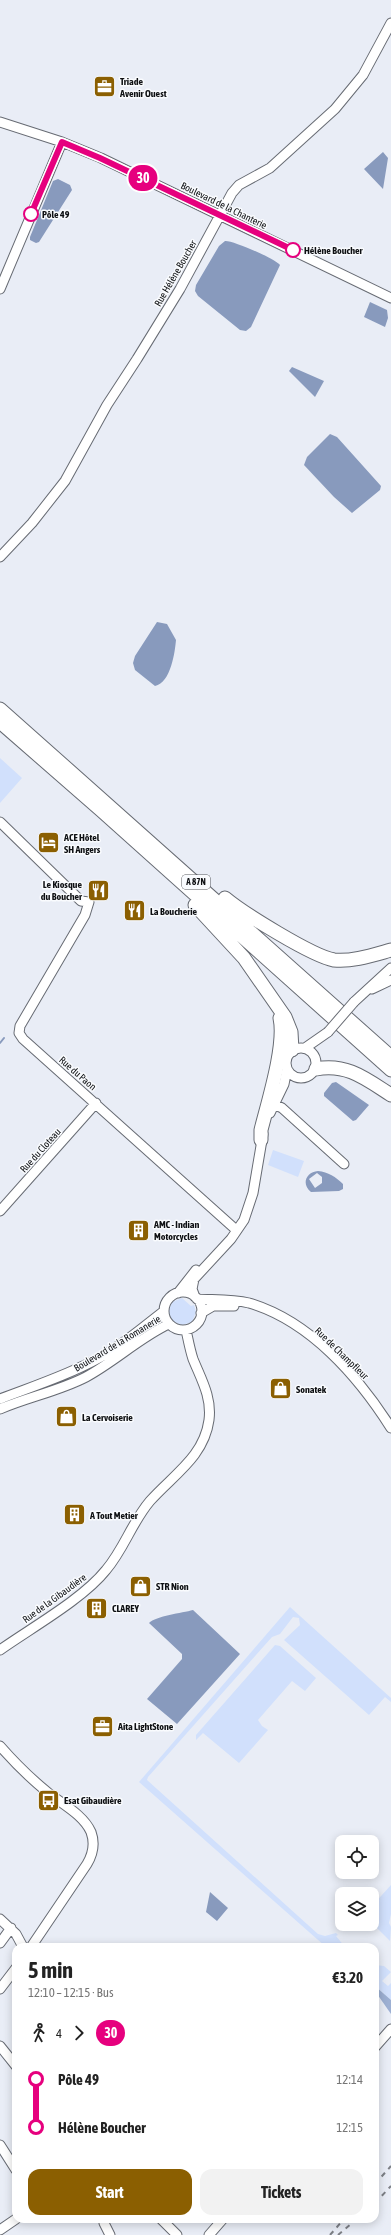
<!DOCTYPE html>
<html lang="en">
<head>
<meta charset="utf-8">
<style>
	body { margin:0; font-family:"Asap Condensed",sans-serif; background:#f2f2f2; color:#222; height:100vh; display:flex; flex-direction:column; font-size:15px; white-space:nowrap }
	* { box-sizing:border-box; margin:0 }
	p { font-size:13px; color:#767676 }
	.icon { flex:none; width:22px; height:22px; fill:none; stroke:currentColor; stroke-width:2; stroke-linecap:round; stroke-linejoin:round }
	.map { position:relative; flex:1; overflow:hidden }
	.panel { position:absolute; left:12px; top:1943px; width:367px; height:280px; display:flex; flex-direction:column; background:#fff; border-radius:12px; box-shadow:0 2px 10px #0003 }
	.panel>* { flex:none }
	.badge { padding:0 8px; border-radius:13px; font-size:14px; line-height:26px }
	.controls { position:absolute; left:335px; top:1835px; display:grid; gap:8px }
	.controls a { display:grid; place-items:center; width:44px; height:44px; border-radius:8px; background:#fff; box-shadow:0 2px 10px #0003; font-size:20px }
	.map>.badge { position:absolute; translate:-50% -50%; box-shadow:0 0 0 2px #fff }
	.legs { display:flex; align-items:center; gap:6px; height:44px; padding:0 16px; font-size:13px }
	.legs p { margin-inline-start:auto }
	.summary { display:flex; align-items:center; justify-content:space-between; height:68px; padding:0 16px }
	h1 { font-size:22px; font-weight:700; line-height:30px }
	.cta { display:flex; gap:8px; margin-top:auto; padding:8px 16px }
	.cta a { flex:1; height:46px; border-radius:12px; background:#8b5f01; color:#fff; font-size:16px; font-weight:700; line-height:46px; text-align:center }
	.cta a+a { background:#f2f2f2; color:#222 }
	ul { padding:0 16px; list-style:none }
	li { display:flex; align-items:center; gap:14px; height:48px; font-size:15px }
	li i { display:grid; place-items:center; width:6px; height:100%; margin:0 5px; background:currentColor }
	li i::after { content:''; width:10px; height:10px; margin:-5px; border:3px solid; border-radius:50%; background:#fff }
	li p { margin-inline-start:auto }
	li:first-child i { background:linear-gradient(#0000 50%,currentColor 0) }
	li:last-child i { background:linear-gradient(currentColor 50%,#0000 0) }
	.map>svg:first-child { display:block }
</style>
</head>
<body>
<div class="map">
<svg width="391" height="2235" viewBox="0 0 391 2235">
	<rect width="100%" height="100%" fill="#e9edf6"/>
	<path fill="#d1e0fc" d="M0 758 22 778 0 803Z
		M273 1150 304 1161 298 1177 268 1165Z
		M182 1298 191 1306 194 1305 196 1312 192 1322 182 1325 172 1321 168 1312 172 1302Z
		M290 1607 391 1698V1702L385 1697 369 1715 284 1640 300 1625 299 1618 293 1617 280 1634 272 1637 148 1777 147 1780 318 1934 325 1936 336 1933 338 1935 336 1936 345 1947H326L139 1782Z
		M275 1645 280 1646 316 1678 305 1691 292 1681 258 1720 262 1726 268 1730 239 1763 203 1733 196 1740V1735Z
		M391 1885V1914L389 1923 391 1927 390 1941 372 1923V1906Z
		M375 1965 384 1966 391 1972 382 1981 388 1986 391 1983V2000L375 1986Z"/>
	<path fill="#9db0d3" d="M375 1986 391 2000V2014L375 1991Z"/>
	<path fill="#889abd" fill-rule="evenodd" d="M383 152 388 158 383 189 364 169Z
		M58 179 70 185 72 190 39 242 36 243 30 240V237L53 181Z
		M225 241C232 240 276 259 280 265L251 327 246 331 240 330 198 296 195 291 196 285 219 246Z
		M370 302 387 310 388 318 385 327 364 317Z
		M292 367 324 381 315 397 289 371Z
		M330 434 337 437 381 486 380 490 352 513 334 497 304 465 307 457Z
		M157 622 167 624 176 640C175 651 171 683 155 686L135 670 133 663 135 656Z
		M336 1082 369 1105 356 1120 353 1121 324 1096V1093L332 1083Z
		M318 1171C328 1172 336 1177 343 1184V1189L339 1191 311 1192C301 1184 306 1172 318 1171ZM317 1173 322 1177V1183L315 1188 309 1179Z
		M193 1610 240 1654 177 1724 147 1699 182 1659V1654L149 1623C156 1616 182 1613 193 1610Z
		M210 1892 228 1908 217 1921 206 1912Z"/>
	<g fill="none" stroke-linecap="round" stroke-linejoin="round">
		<path stroke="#889abd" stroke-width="2" d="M0 1043 4 1038"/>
		<defs>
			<path id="minor" d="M0 122 62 142 101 158 391 298
				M0 289 62 142
				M0 557 32 523 65 481 107 405 137 359 180 289 232 193 239 185 270 168 335 109 363 75 391 23
				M0 822 81 901 89 902 85 915 20 1026 19 1033 23 1039 234 1228
				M372 989 391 980
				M354 1002 391 968
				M286 1063a15 15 0 1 1 30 0a15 15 0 1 1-30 0Z
				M305 1048 328 1032
				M274 1104 282 1108 344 1164
				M270 1113 284 1084 287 1069
				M0 1211 96 1103
				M164 1311a19 19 0 1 1 38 0a19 19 0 1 1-38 0Z
				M178 1293 196 1270
				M195 1297 192 1289 194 1279 231 1239 244 1220 253 1193 263 1134
				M197 1299C214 1300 232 1299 249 1303 310 1321 358 1376 391 1428
				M201 1313 213 1306H234
				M0 1399C34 1386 68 1375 99 1358 123 1345 143 1327 164 1311
				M0 1409C28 1397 59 1391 86 1377 114 1362 142 1336 169 1324
				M0 1650C31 1628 83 1599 106 1570 124 1549 132 1522 150 1501 173 1475 204 1457 209 1420 212 1397 201 1379 193 1359 190 1350 188 1339 186 1330
				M0 1746C14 1762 29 1777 46 1791 60 1803 83 1814 91 1832 95 1843 93 1854 87 1864L31 1947
				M0 1919 16 1934 23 1947
				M0 1943 11 1928
				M0 1989 16 1968
				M0 2046 16 2066
				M375 2047 391 2029
				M0 2145 16 2170
				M161 2219 177 2235
				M104 2223 110 2235
				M0 2230 16 2219
				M209 2235 223 2219"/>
			<path id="highway" d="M0 709 391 1057
				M0 722 101 810 391 1070
				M225 898C243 913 312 956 334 960 352 962 373 955 391 950
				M195 905 244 958 285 1017 291 1032 292 1050
				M316 1069C347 1063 366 1079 391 1095
				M261 1140V1130C268 1102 286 1045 280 1018"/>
		</defs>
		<use href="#minor" stroke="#676b73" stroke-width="11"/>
		<use href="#highway" stroke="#676b73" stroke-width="15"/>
		<use href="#minor" stroke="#fff" stroke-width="9"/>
		<use href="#highway" stroke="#fff" stroke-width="13"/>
		<path stroke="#7c7f85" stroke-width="2" stroke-dasharray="5 5" stroke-linecap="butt" d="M375 2184 391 2166
			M375 2203 391 2186
			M330 2235 344 2219
			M338 2235 357 2219"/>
		<defs>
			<path id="minor-bridge" d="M328 1032 354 1002"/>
		</defs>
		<use href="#minor-bridge" stroke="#676b73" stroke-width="11" stroke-linecap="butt"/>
		<use href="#minor-bridge" stroke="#fff" stroke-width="9"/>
	</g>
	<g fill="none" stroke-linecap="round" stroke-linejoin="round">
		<defs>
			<path id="line-1" d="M31 214 62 142 100 158 293 250"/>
		</defs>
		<use href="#line-1" stroke="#fff" stroke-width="9"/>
		<use href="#line-1" stroke="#e6007e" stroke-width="6"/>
	</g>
	<defs>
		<symbol id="office-square" viewBox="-11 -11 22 22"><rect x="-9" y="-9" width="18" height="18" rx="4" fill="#8b5f01" stroke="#f9fbfe"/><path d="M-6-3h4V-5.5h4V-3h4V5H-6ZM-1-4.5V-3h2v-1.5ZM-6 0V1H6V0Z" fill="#fff"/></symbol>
		<symbol id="hotel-square" viewBox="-11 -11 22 22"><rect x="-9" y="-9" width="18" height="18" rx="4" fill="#8b5f01" stroke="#f9fbfe"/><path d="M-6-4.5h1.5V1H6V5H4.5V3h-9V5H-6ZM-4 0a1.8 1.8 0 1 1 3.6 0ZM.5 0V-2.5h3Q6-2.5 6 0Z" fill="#fff"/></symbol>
		<symbol id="restaurant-square" viewBox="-11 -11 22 22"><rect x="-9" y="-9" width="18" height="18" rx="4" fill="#8b5f01" stroke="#f9fbfe"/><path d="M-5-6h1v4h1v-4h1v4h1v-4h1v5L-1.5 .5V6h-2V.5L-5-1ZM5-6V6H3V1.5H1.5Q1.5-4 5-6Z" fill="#fff"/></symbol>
		<symbol id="building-square" viewBox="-11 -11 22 22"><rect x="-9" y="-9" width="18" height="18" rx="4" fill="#8b5f01" stroke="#f9fbfe"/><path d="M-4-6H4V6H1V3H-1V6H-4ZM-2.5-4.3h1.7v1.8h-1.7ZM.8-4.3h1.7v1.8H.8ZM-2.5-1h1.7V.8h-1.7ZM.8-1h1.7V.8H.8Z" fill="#fff"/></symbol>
		<symbol id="shop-square" viewBox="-11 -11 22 22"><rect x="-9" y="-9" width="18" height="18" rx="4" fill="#8b5f01" stroke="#f9fbfe"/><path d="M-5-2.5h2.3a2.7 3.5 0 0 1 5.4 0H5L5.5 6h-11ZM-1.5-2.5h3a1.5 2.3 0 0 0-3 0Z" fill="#fff"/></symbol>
		<symbol id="bus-square" viewBox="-11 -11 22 22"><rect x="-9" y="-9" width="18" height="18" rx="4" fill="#8b5f01" stroke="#f9fbfe"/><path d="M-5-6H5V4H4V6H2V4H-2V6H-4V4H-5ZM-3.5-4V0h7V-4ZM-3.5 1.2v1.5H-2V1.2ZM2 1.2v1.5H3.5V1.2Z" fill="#fff"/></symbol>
	</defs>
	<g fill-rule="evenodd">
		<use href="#office-square" x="92" y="74" width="25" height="25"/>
		<use href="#hotel-square" x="36" y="830" width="25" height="25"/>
		<use href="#restaurant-square" x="86" y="878" width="25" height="25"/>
		<use href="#restaurant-square" x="122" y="898" width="25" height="25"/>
		<use href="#building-square" x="126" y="1218" width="25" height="25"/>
		<use href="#shop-square" x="268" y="1376" width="25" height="25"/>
		<use href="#shop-square" x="54" y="1404" width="25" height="25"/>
		<use href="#building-square" x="62" y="1502" width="25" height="25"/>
		<use href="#shop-square" x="128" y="1574" width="25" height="25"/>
		<use href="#building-square" x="84" y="1596" width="25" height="25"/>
		<use href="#office-square" x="90" y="1714" width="25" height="25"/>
		<use href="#bus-square" x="36" y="1788" width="25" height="25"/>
	</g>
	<g fill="#fff" stroke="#e6007e" stroke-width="2">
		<circle cx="31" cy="214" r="7"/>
		<circle cx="293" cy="250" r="7"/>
	</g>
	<g text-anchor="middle" stroke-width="3" stroke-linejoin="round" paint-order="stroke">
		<rect fill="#f9fbfe" stroke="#54565a" stroke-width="1" x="182" y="875" width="28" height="14" rx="3"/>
		<g font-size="9" font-weight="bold" fill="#0e1013">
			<text x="196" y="885">A 87N</text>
		</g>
		<g font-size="10" font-weight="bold" fill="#0e1013" stroke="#f9fbfe" text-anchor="start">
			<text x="120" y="85">Triade<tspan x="120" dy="12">Avenir Ouest</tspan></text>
			<text x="64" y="841">ACE Hôtel<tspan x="64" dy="12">SH Angers</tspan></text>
			<text x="82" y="888" text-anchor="end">Le Kiosque<tspan x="82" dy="12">du Boucher</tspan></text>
			<text x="150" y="915">La Boucherie</text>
			<text x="154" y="1228">AMC - Indian<tspan x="154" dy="12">Motorcycles</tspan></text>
			<text x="296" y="1393">Sonatek</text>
			<text x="82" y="1421">La Cervoiserie</text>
			<text x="90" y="1519">A Tout Metier</text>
			<text x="156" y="1590">STR Nion</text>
			<text x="112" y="1612">CLAREY</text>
			<text x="118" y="1730">Aita LightStone</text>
			<text x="64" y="1804">Esat Gibaudière</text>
		</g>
		<g font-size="10" fill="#0e1013" stroke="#f9fbfe">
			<text transform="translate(224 205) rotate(26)" y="4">Boulevard de la Chanterie</text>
			<text transform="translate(175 273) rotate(-60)" y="4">Rue Hélène Boucher</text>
			<text transform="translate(78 1073) rotate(41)" y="4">Rue du Paon</text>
			<text transform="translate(40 1150) rotate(-48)" y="4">Rue du Cloteau</text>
			<text transform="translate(117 1343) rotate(-31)" y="4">Boulevard de la Romanerie</text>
			<text transform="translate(342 1353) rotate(44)" y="4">Rue de Champfleur</text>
			<text transform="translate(54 1598) rotate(-36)" y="4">Rue de la Gibaudière</text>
		</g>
		<g font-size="10" font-weight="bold" fill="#0e1013" stroke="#f9fbfe" text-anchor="start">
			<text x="42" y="218">Pôle 49</text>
			<text x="304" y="254">Hélène Boucher</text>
		</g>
	</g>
</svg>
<div class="controls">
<a><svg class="icon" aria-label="locate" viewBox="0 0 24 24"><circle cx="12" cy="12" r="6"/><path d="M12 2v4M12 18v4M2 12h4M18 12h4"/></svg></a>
<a><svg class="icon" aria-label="layers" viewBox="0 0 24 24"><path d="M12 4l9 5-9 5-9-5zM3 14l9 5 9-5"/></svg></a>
</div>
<b class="badge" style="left:143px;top:178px;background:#e6007e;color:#fff">30</b>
<section class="panel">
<div class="summary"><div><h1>5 min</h1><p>12:10 – 12:15 · Bus</p></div><b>€3.20</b></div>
<div class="legs"><svg class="icon" aria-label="walk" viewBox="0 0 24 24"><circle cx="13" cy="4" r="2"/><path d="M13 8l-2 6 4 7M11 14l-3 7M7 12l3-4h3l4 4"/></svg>4<svg class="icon" aria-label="forward" viewBox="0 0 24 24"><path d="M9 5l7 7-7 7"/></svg><b class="badge" style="background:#e6007e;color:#fff">30</b></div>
<ul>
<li><i style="color:#e6007e"></i><b>Pôle 49</b><p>12:14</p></li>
<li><i style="color:#e6007e"></i><b>Hélène Boucher</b><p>12:15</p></li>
</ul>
<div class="cta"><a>Start</a><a>Tickets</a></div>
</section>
</div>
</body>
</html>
